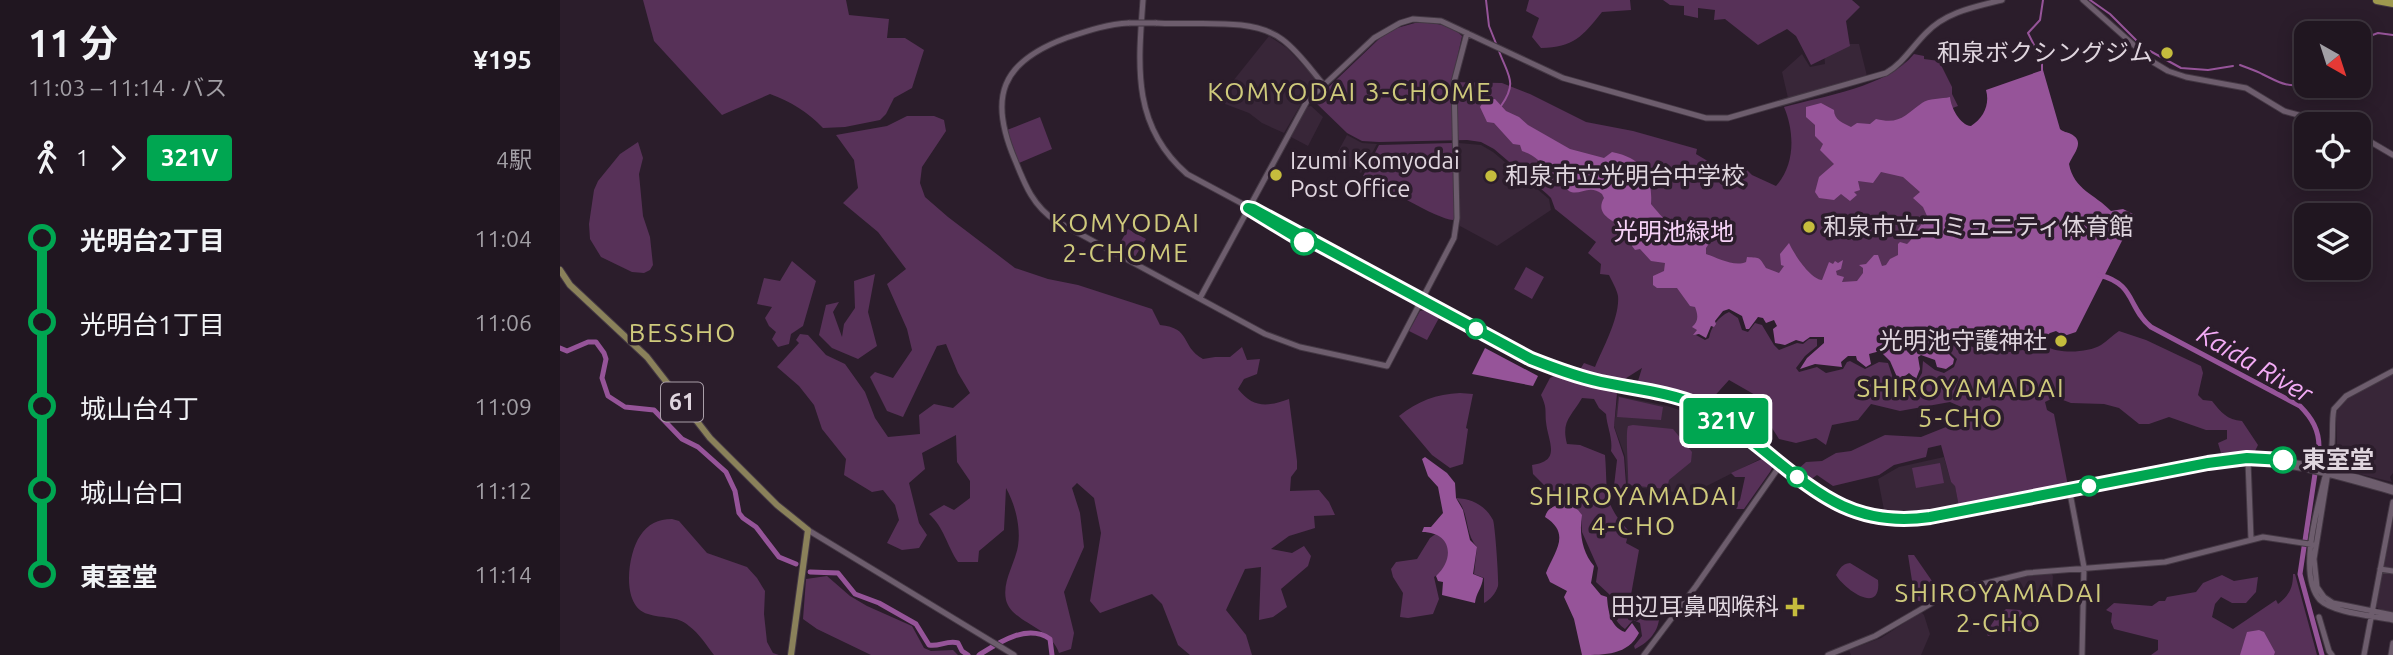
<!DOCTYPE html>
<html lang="ja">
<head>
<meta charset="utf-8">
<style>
	body { margin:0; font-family:Ubuntu,"Noto Sans JP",sans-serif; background:#2d232d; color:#f1f3f6; height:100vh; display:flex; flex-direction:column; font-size:26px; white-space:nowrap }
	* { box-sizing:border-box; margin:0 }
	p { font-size:23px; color:#a29fa5 }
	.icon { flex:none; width:38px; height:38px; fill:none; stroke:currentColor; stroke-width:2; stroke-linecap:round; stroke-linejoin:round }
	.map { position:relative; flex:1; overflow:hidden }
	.sheet { display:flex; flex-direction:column; background:#201620; width:560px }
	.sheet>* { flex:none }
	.badge { padding:0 14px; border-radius:5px; font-size:24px; line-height:46px }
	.needle { width:46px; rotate:141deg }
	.controls { position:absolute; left:1734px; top:21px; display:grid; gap:14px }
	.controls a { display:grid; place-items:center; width:77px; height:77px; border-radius:14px; background:#201620; box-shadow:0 4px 18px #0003,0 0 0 2px #3d353e; font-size:35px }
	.map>.badge { position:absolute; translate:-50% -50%; box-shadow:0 0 0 4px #fff }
	.legs { display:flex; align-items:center; gap:10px; height:77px; padding:0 28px; font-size:23px }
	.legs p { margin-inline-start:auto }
	.head { display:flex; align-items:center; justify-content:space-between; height:119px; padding:0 28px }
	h1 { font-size:38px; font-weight:700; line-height:52px }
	ul { padding:0 28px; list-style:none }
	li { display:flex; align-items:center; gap:24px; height:84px; font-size:26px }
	li i { display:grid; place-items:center; width:10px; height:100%; margin:0 9px; background:currentColor }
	li i::after { content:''; width:18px; height:18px; margin:-9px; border:5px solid; border-radius:50%; background:#201620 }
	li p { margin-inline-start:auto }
	li:first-child i { background:linear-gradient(#0000 50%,currentColor 0) }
	li:last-child i { background:linear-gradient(currentColor 50%,#0000 0) }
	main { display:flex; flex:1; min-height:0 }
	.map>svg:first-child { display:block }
</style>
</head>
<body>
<main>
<section class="sheet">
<div class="head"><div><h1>11 分</h1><p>11:03 – 11:14 · バス</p></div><b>¥195</b></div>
<div class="legs"><svg class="icon" aria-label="walk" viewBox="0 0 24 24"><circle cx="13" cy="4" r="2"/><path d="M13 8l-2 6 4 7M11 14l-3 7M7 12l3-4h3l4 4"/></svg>1<svg class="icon" aria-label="forward" viewBox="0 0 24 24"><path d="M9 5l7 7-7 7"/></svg><b class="badge" style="background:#00a651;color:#fff">321V</b><p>4駅</p></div>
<ul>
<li><i style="color:#00a651"></i><b>光明台2丁目</b><p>11:04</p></li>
<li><i style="color:#00a651"></i><span>光明台1丁目</span><p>11:06</p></li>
<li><i style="color:#00a651"></i><span>城山台4丁</span><p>11:09</p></li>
<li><i style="color:#00a651"></i><span>城山台口</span><p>11:12</p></li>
<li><i style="color:#00a651"></i><b>東室堂</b><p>11:14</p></li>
</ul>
</section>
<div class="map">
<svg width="1833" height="655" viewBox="0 0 1833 655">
	<rect width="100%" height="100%" fill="#2b1d2b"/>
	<path fill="#382638" d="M709 36 727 48 758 81 756 86 744 99 724 133 702 123 689 113 665 104V91Z
		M1289 44H1299L1307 76 1228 98 1222 72 1242 54 1250 67 1265 64 1264 52Z
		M751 106 763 117 748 146 731 137 747 107Z
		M787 135 802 143 817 144 801 173 774 159Z
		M899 143 921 145 933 152 989 199 991 210 937 246 900 226Z
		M1833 373V473L1830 477 1832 482 1776 468 1772 464 1777 446 1776 416 1779 405 1792 394Z
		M1058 396 1107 406 1138 416 1151 421 1202 458 1123 498 1114 492 1067 486 1065 456 1054 426Z
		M1384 457 1391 482 1395 485 1399 507 1352 515H1325L1318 479 1339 467Z
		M1833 519V613L1819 610 1816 606Z
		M1490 572 1493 576 1492 592 1475 606 1453 579Z
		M1361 612 1364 615 1370 634 1361 655H1291L1289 650 1321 638Z"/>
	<path fill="#573158" d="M83 0H286L289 15 329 19 327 38H345L364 50 352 88 334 98 326 114 320 120 285 127 263 128C247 111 231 102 210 94L162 115 94 41Z
		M969 0H1070L1071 10 1042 12C1022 37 1014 47 981 48L972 37 979 18 966 11Z
		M1103 0H1292L1300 7 1286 21 1290 46 1251 65 1236 36 1227 29 1198 45 1165 19 1154 20 1155 10 1138 8V18L1124 15V6L1110 5Z
		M855 23C871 22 891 24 902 36L892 82 942 83 970 94 1026 122 1073 131 1137 149 1136 154 1156 166 1180 163 1192 175 1216 186C1235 165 1235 133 1224 107 1264 96 1327 87 1354 54L1364 56V59L1379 61 1392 87V94L1398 106 1390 109 1375 198 1349 261 1280 299 1190 279 1136 335 1145 340 1149 338C1151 327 1158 317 1169 312L1178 318 1182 330 1188 332 1195 323 1202 325 1214 345 1219 350 1237 343 1243 344 1249 339H1257V346L1245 356 1236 368 1239 372 1257 367 1266 373 1283 369 1287 362 1290 361 1305 369 1319 362 1328 363 1333 378 1341 381 1347 379 1357 382 1362 373 1363 361 1375 370 1384 373 1394 367 1397 359 1390 352 1394 344 1399 341 1417 349 1440 344 1449 352 1463 350 1468 353 1486 346C1498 354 1528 353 1541 345 1547 341 1553 335 1559 331L1586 340 1641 366 1643 373 1638 395 1643 400 1652 401C1661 412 1667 420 1682 421L1698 445 1695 451 1661 453 1658 443 1667 439V430H1646L1609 417 1589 424H1579L1559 408 1544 404 1511 403 1495 397 1485 402 1487 410 1494 414 1508 486 1399 507 1395 486 1391 482 1381 445 1368 448 1366 457 1334 465 1319 475 1273 486 1257 475 1250 480 1237 470 1246 462 1262 461 1276 453 1291 451 1325 435 1361 437 1401 421 1406 409 1390 402 1340 411 1311 404 1298 420 1272 425 1266 445 1256 438 1236 443 1219 439 1205 417 1197 396 1169 380 1150 401 1078 381 1082 368 1060 382 1014 372 1016 367 1021 368 1024 363 1035 367C1043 348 1060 317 1058 296 1057 290 1052 281 1049 275L1040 274 1041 264 1028 253 1036 242 995 209 991 198 987 194 934 149 921 142 907 140 819 142 802 141 787 133 754 101 820 38 837 28Z
		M347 116H374L384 120 386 131 362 167 360 183 365 197 388 217 455 268 488 279 518 285 592 309 600 325C632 328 620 346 643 359L655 357H670L682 347 687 360 700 359 697 374 684 379 678 389C693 408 707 407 729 399L737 461V469L731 477 730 491 759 490 769 502 775 515 754 516 755 528 729 536 711 549 732 553 744 546 751 556 748 566 721 589 727 607 713 617 699 620 701 567 685 569 666 610 686 635 692 655H630L618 645 602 604 592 594 540 613 530 601 541 533 534 498 517 483 512 488 520 513 524 547 504 592 514 633 511 649 499 653C490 626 452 623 446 600 442 581 455 564 458 546 461 527 455 504 446 488L444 530 419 551 418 562H398C387 546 384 527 369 514L384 505 394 510 410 498V481L397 462 396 435 362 453 365 469 349 483 359 523 367 535 359 548 342 550 327 543 339 520 335 505 323 490 312 492 284 475 286 459 262 429 254 405 239 386 217 367 239 343 236 340 240 334 248 335 266 355 285 364 305 392 315 418 328 437 360 434 359 415 374 404 393 408 410 393 398 373 386 344 377 346 343 417 327 411 310 377 315 372 333 378 352 350 347 329 327 284 346 269 318 232 283 203 298 188 294 160 276 135 327 126Z
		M480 117 492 149 459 163 447 130Z
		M78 142 83 158 79 174 83 216 90 237 93 265 90 270 84 273 72 272 41 257 30 239 29 224 34 190 38 181 60 154Z
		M892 143 895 218 893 220C876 219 822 185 803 176L819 145Z
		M568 229 586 239 573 260 556 250Z
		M232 261 256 281 243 326 231 334 229 344 218 347 212 339 216 332 209 326 205 318 212 307 197 304 204 278 220 281Z
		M966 267 984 277 972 299 954 289Z
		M315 274 308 312 317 346 298 359 272 348 259 335 266 305 279 302 273 312 282 337 284 324 295 308 294 281Z
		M865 310 879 318 867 340 849 331 860 311Z
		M994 376 1057 393 1054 427 1064 457 1066 484 1060 491 1054 486 1057 460 1051 451C1053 438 1047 427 1046 414L1039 408 1034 399 1022 398C1011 417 1001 421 1007 444L1020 445 1045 455C1048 491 1042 503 1069 531L1066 543 1079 550 1069 606H1082L1099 619C1098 633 1086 644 1075 649L1074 646 1082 636 1080 623 1073 620 1065 629C1054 622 1050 608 1050 595L1036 582 1038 568 1022 532 1021 516 1010 505 1002 506 996 499H985L986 487 973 474 972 465C1002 461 988 442 986 422 985 409 987 408 981 395L990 378Z
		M900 393 913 394 906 428 908 429 903 464 890 468 872 455 839 416C858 401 876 394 900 393Z
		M1059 397 1103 407 1101 420 1057 417Z
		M1073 425 1113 429 1132 452 1131 462 1109 480 1107 489 1068 485C1069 473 1065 434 1068 426Z
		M1204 458 1213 466 1210 472 1184 509H1177L1174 506 1180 500 1185 477H1175L1171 473Z
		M1380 463 1384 483 1356 488 1352 468Z
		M896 498C912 499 925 505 933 520 935 524 939 581 938 586 936 593 930 600 924 603V578L914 574 917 547C904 533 910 512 896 498Z
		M112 519 119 521 147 553 187 567 197 578 205 591 204 614 207 642 213 653 219 655H154C147 646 139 633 129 626 117 615 102 619 88 614 60 606 68 553 80 536 88 524 98 519 112 519Z
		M877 533 888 542 891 553 886 569 874 577 879 599 873 614 848 618 840 617 843 593 833 577 831 569 836 562 857 559 870 538Z
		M1348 555H1354L1381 594 1363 602 1355 600Z
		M1290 563 1318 580C1322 616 1285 590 1276 575 1280 568 1282 564 1290 563Z
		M1733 574H1735L1757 655H1591L1598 650V640L1554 629 1551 622 1552 613 1546 610 1554 603 1592 606 1599 601H1605L1607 597 1636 592 1643 583 1662 575 1674 581 1698 577 1696 592 1686 603H1672L1661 597 1655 604 1652 617 1673 629 1716 600 1718 604C1729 595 1733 589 1733 574Z
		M267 576 290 596 307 606 352 626 364 648 371 651 393 650 398 655H311L257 629 243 619 246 579Z
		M1446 609 1460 610 1472 623V629L1465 632 1447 631 1428 636 1426 633 1435 619Z"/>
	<path fill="#965499" d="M1483 70 1500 129C1503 132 1507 132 1511 134 1526 142 1513 154 1509 164 1514 190 1535 194 1551 211L1563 209 1575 215 1516 332 1504 336 1496 331 1490 333 1475 345 1467 341 1455 349H1451L1436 336 1422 345 1402 336 1392 340 1387 352 1394 359 1393 364 1386 369 1377 367 1375 360 1361 355 1358 357 1360 369 1356 379 1349 373 1340 380 1337 377 1330 361 1320 351 1309 354 1311 364 1306 367 1297 360 1296 356H1288L1281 362 1282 367 1255 364 1240 369 1247 358 1264 343V337H1250L1243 342 1236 340 1225 345 1215 343 1213 329 1217 326 1214 320 1206 323 1203 318 1198 317 1189 329H1186L1182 316 1169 309 1163 311 1155 321 1156 324 1154 327 1151 326 1146 338 1139 334 1133 335 1137 330 1132 327C1139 321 1138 315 1135 307L1130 306 1117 288H1097L1093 285V276L1104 271 1105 263 1091 261 1080 249 1075 250 1072 246 1073 238C1070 235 1068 231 1065 229 1054 221 1034 215 1044 198L1042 194C1029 183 1019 197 1009 191 1006 189 1005 185 1003 182 999 177 993 175 989 171 978 161 977 156 962 151L960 145 953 144 934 123 927 122 920 107 924 100 935 99 946 111 959 117 968 125 1010 149 1044 158 1052 152C1083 158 1093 176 1091 204 1101 216 1115 234 1131 227 1140 233 1138 243 1152 239L1146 248V254C1158 258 1174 267 1186 262L1187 257C1201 258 1199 257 1206 268L1219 273 1224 266 1221 265 1220 254 1229 243C1234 254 1250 279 1262 280L1269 262 1273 264 1275 261 1278 263 1283 260 1281 269 1276 271 1277 275 1284 277 1282 282 1297 281 1303 273V268L1299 265 1306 264 1314 255H1318L1322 266 1326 265 1330 259 1338 255V244L1340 242 1347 244 1350 241 1367 216 1363 207 1353 198 1360 192 1343 177 1321 172 1313 183 1298 181 1300 190 1294 192 1297 195 1290 201 1281 194 1274 200 1259 198 1255 192 1259 177 1274 164 1260 150 1263 144 1255 136V125L1246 117V107L1261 103 1274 110C1274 120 1283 123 1291 127L1297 123 1310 124 1316 119C1340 125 1345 115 1362 103 1368 98 1382 99 1390 97 1391 108 1400 125 1411 126 1424 118 1430 104 1426 90Z
		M925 348 978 376 973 386 912 374Z
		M865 457 887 473 895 483 896 498 903 510 910 540 917 547 913 574 923 578C922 588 916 593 915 603L882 595 883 582 878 581 876 576C895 559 892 532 862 532L864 527H871L883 513 878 487 868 476 862 459Z
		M1007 503 1018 510 1022 515C1019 533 1022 552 1034 566L1031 583 1041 595 1047 597C1048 610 1050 627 1065 632L1072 623 1079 633C1068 655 1045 655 1022 655L1014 619 1004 597 1007 591 990 582 986 573C994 552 1012 534 985 517 988 506 997 505 1007 503Z
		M1699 630 1704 632 1715 652 1714 655H1680L1687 632Z"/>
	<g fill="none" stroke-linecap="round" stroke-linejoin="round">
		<path stroke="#965499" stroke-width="2" d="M926 0 929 26 937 46
			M1530 0 1550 14 1582 46
			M1799 40 1818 33 1833 35
			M939 51C948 76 958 82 941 106
			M1590 51 1621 68 1648 70 1673 66
			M1680 65C1687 68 1695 70 1702 74 1719 82 1726 88 1746 84
			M1482 71V61L1468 33 1480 20 1483 0"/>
		<path stroke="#965499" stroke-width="5" d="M1539 275C1576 284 1567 307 1591 327L1740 406C1752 418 1759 430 1759 447L1740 574 1762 655
			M0 348 7 351 28 342H36L44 353 46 359 42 378 48 396 65 407 94 410 122 439 138 447 166 472 175 491 179 513 183 518 196 527 219 557 236 564
			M250 572 278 573 295 594 319 603 356 624 369 645C379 647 387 640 398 643L402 651 408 655
			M419 655C438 643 467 623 490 639L492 655"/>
		<defs>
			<path id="secondary" d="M583 0C578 67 572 126 627 174L971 359C992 368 1014 376 1037 381 1074 389 1116 392 1150 411 1225 452 1260 526 1357 519L1648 463C1717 452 1768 468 1833 488
				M1523 0 1593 62 1608 71 1626 77 1686 88 1724 111 1772 124
				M569 23C547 24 527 31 506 38 441 62 428 97 455 160 465 185 473 206 496 221L705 334 740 347 827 366 894 238 897 218 894 82 907 33
				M596 23C633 26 693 16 723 40 739 52 751 70 764 85
				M1799 135 1833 155
				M702 218 798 270
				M640 298 747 101 814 38 840 23 853 19 881 21 1003 78 1146 118H1168L1326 73C1343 63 1352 47 1366 33 1386 12 1414 7 1442 0
				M1833 371 1786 396 1774 409C1771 423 1774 438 1771 452 1764 486 1734 572 1760 600 1773 613 1815 616 1833 620
				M1193 446C1252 494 1289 533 1371 521L1647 467C1717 455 1767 474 1833 492
				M1688 461 1691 539
				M1768 472 1754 559 1757 587 1764 597 1773 603 1833 615
				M1510 493 1524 567 1522 655
				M248 530 454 655
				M1820 569 1833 571
				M1759 617 1769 651 1772 655
				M1084 655 1136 586 1219 467
				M1268 655 1315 636 1384 596 1402 589 1467 573 1605 562 1703 537 1756 545
				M1804 655 1833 502
				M1831 655 1833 643"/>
			<path id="primary" d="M0 270 10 285 87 357 150 438 217 505 248 530 231 655"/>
			<path id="highway" d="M1817 0 1833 3"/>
		</defs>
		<use href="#secondary" stroke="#443844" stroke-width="7"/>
		<use href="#primary" stroke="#443844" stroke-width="8"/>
		<use href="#highway" stroke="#443844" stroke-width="10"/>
		<use href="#secondary" stroke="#6d5d6d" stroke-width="5"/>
		<use href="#primary" stroke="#8a815a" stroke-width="6"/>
		<use href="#highway" stroke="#9e994e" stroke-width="8"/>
		<defs>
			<path id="secondary-bridge" d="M569 23H596"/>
		</defs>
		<use href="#secondary-bridge" stroke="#443844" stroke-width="7" stroke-linecap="butt"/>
		<use href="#secondary-bridge" stroke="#6d5d6d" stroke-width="5"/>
	</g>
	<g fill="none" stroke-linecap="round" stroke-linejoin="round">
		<defs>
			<path id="line-1" d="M744 242 688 208 693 209 971 359C994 368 1017 377 1041 382 1074 389 1109 392 1139 405 1157 413 1172 426 1188 438 1249 485 1286 529 1370 517L1648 463 1687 458 1723 460"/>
		</defs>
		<use href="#line-1" stroke="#fff" stroke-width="16"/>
		<use href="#line-1" stroke="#00a651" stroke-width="10"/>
	</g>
	<g fill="#c5bc3d" stroke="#2b1d2b" stroke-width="2.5">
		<circle cx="1607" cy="53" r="7"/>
		<circle cx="716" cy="175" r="7"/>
		<circle cx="931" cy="176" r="7"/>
		<circle cx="1249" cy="227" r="7"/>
		<circle cx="1501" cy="341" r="7"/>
		<path d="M1231.5 596.5h7v7h7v7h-7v7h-7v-7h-7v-7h7z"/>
	</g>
	<g fill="#fff" stroke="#00a651" stroke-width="3.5">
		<circle cx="744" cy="242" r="12"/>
		<circle cx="916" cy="329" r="9"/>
		<circle cx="1723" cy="460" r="12"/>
		<circle cx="1237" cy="477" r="9"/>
		<circle cx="1529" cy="486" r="9"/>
	</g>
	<g text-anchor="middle" stroke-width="7" stroke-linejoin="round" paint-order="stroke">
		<rect fill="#2b1d2b" stroke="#a99ea8" stroke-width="2" x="101" y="382.5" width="42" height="39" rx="5"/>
		<g font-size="23" font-weight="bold" fill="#dfd5de">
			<text x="122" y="410">61</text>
		</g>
		<g font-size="24" fill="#dfd5de" stroke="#2b1d2b" text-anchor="end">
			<text x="1593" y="61">和泉ボクシングジム</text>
			<text x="730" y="169" text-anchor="start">Izumi Komyodai<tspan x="730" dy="28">Post Office</tspan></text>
			<text x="945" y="184" text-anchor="start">和泉市立光明台中学校</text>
			<text x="1263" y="235" text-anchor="start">和泉市立コミュニティ体育館</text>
			<text x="1487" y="349">光明池守護神社</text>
			<text x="1219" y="615">田辺耳鼻咽喉科</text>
		</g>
		<g font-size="24" fill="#f7d3f8" stroke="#2b1d2b">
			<text x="1114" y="240">光明池緑地</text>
		</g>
		<g font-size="24" font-weight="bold" fill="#dfd5de" stroke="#2b1d2b" text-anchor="start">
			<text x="1742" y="468">東室堂</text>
		</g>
		<g font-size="26" letter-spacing="2" fill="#cfca7c" stroke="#2b1d2b">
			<text x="790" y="101">KOMYODAI 3-CHOME</text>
			<text x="566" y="232">KOMYODAI<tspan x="566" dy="30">2-CHOME</tspan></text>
			<text x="123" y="342">BESSHO</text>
			<text x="1401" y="397">SHIROYAMADAI<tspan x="1401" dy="30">5-CHO</tspan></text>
			<text x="1074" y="505">SHIROYAMADAI<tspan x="1074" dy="30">4-CHO</tspan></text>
			<text x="1439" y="602">SHIROYAMADAI<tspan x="1439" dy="30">2-CHO</tspan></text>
		</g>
		<g font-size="26" font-style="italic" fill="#f3abf5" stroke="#2b1d2b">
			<text transform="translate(1695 364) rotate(30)" y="9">Kaida River</text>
		</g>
	</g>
</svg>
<div class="controls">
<a><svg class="needle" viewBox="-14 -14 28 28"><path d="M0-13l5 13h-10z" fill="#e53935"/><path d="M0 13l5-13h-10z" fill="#a29fa5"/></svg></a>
<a><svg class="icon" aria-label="locate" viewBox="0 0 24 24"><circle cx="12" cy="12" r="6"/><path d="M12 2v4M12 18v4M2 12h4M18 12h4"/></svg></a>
<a><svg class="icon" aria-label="layers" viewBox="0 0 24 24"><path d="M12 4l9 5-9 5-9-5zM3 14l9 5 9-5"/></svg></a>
</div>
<b class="badge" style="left:1166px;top:421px;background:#00a651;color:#fff">321V</b>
</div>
</main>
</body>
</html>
